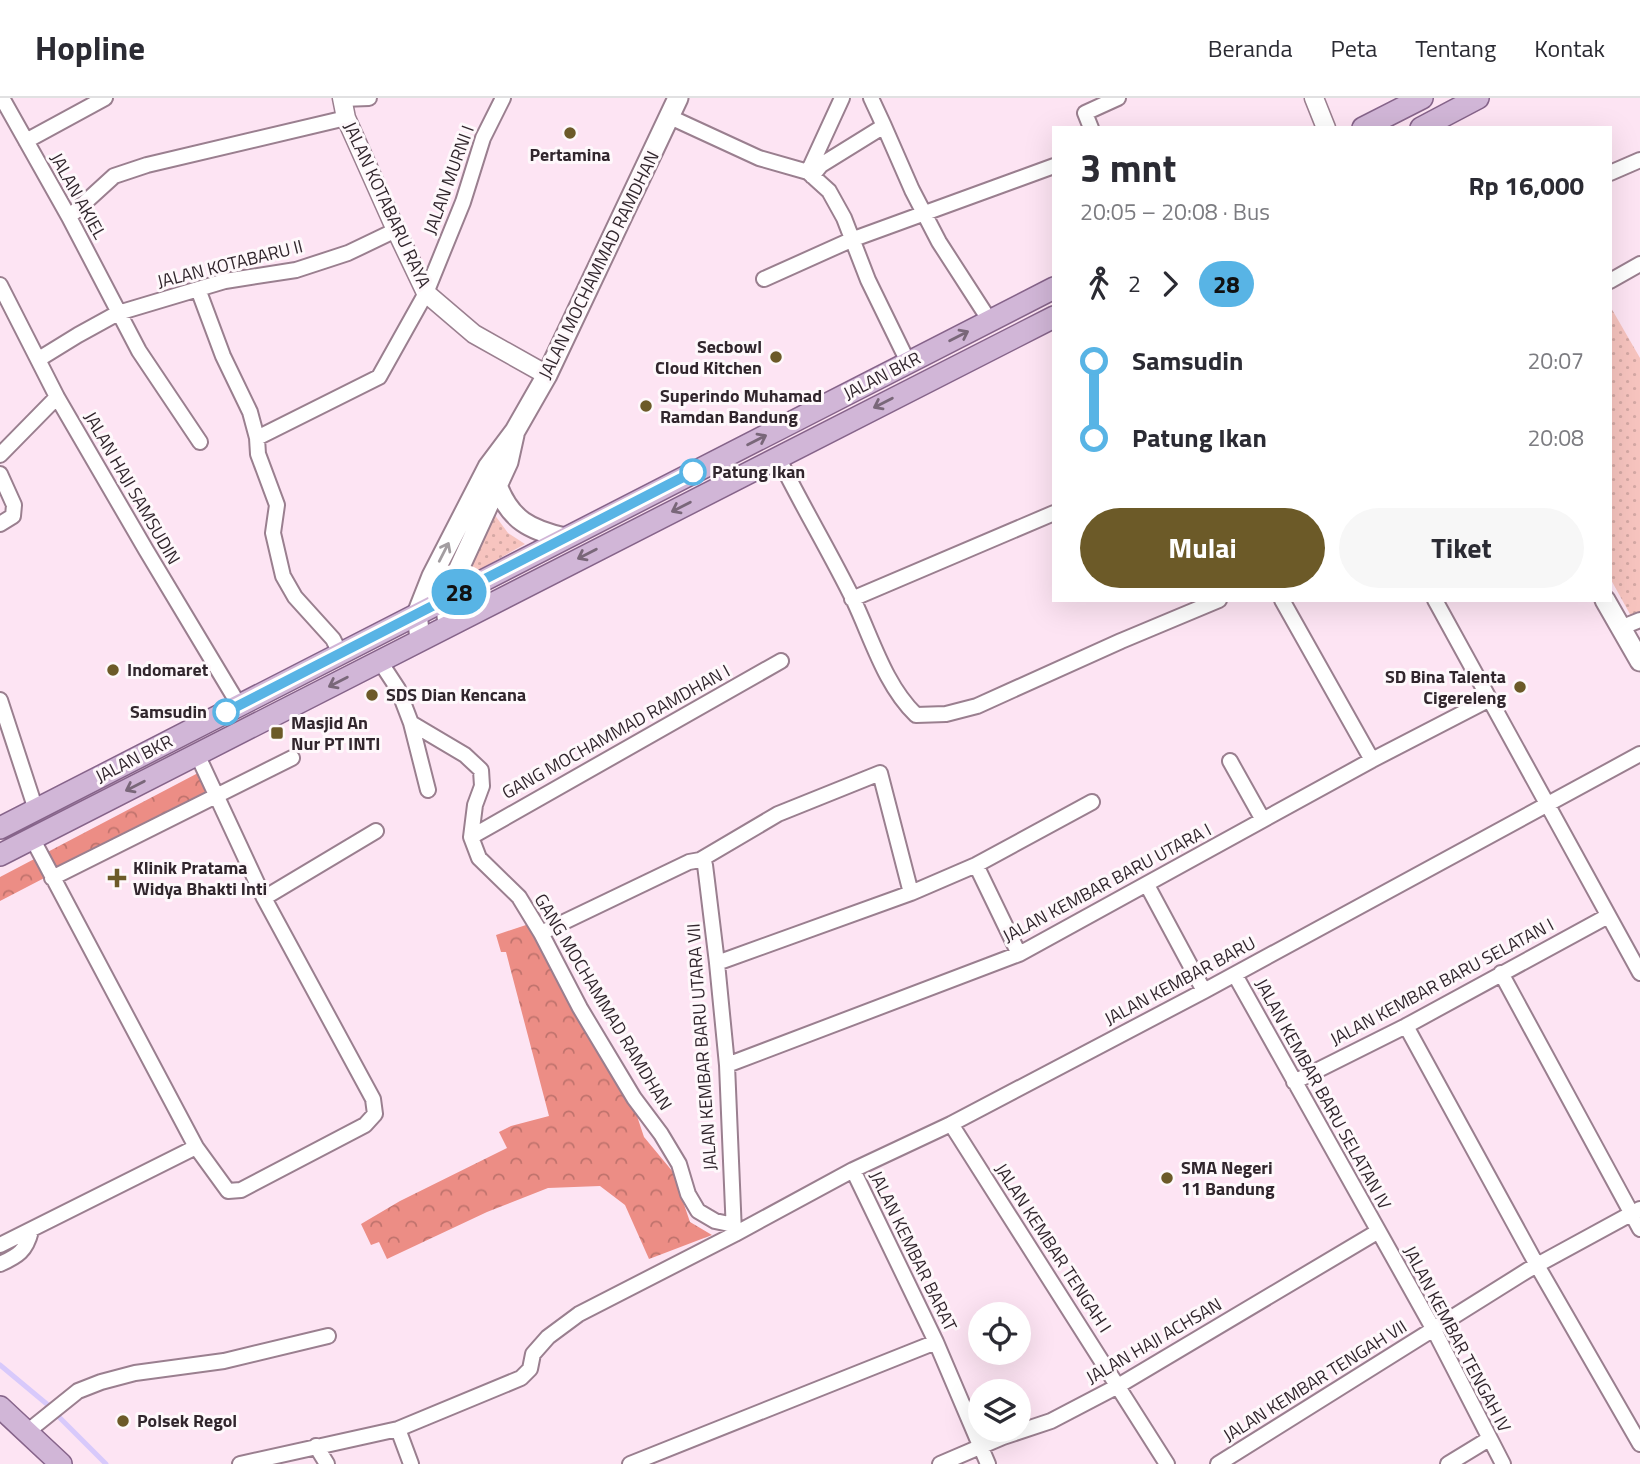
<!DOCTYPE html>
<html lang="id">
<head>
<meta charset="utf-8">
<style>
	body { margin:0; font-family:"Titillium Web",sans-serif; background:#f7f7f7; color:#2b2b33; height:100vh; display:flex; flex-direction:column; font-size:26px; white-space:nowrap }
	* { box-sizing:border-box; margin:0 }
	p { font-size:23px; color:#7c7c81 }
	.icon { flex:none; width:38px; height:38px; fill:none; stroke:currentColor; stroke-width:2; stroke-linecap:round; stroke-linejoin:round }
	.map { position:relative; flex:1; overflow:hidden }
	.drawer { position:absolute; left:1052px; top:28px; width:560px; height:476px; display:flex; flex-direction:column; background:#fff; border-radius:0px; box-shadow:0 7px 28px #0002 }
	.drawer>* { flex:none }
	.badge { padding:0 14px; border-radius:23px; font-size:24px; line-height:46px }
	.fabs { position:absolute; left:968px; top:1204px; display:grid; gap:14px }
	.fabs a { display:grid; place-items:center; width:63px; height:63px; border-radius:50%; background:#fff; box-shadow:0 7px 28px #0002; font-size:35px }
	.map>.badge { position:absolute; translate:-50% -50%; box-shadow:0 0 0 4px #fff }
	.legs { display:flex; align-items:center; gap:10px; height:77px; padding:0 28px; font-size:23px }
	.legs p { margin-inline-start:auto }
	.head { display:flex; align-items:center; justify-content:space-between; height:119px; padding:0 28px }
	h1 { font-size:38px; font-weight:700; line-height:52px }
	.cta { display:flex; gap:14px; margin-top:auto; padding:14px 28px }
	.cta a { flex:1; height:80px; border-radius:42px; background:#6c5a28; color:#fff; font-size:28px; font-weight:700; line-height:80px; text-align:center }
	.cta a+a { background:#f7f7f7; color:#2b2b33 }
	ul { padding:0 28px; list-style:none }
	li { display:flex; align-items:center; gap:24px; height:77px; font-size:26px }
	li i { display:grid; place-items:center; width:10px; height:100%; margin:0 9px; background:currentColor }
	li i::after { content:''; width:18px; height:18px; margin:-9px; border:5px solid; border-radius:50%; background:#fff }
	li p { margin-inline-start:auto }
	li:first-child i { background:linear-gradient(#0000 50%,currentColor 0) }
	li:last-child i { background:linear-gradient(currentColor 50%,#0000 0) }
	header { display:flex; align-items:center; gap:42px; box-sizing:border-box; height:98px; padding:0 35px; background:#fff; border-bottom:2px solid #e1e1e2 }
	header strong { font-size:33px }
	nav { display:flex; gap:38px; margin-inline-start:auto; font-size:24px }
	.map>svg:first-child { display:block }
</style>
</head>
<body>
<header>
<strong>Hopline</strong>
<nav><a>Beranda</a><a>Peta</a><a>Tentang</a><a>Kontak</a></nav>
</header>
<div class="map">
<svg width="1640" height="1366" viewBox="0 0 1640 1366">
	<defs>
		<pattern id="grass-dots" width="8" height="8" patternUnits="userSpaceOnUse" patternTransform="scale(1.75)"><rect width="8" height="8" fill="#f7c4bf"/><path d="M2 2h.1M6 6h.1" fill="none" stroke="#d4a8a4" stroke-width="1.8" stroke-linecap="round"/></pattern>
		<pattern id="forest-crowns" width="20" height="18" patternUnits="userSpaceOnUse" patternTransform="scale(1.75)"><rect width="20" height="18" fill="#ec8d85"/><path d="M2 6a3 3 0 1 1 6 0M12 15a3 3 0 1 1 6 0" fill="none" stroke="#c0736d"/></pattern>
	</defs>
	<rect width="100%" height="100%" fill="#fde4f3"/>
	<path fill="url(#grass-dots)" d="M1610 208 1640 260V514L1631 518 1610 480Z
		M494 416 508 435 525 446 461 482Z"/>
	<path fill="url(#forest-crowns)" d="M198 675 208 695 0 803V779Z
		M529 826 635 1012 644 1039 673 1074 690 1124 712 1137 649 1161 625 1107 600 1088 548 1090 487 1114 387 1161 379 1144 371 1147 361 1126 400 1103 507 1050 499 1034 511 1028 549 1018 506 854H501L496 837Z"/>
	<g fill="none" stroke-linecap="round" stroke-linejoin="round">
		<path stroke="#d8c9fb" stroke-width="5" d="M0 1267 48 1307
			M58 1318 106 1366"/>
		<defs>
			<path id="minor" d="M2 0 69 119 139 253 200 344
				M342 1 369 0
				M670 19 759 60 808 74 829 93 844 120 868 182 908 264
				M884 28 912 92 939 144 990 223
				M1091 30 1085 15 1118 0
				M26 43 105 0
				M808 74 842 0
				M1610 75 1640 62
				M812 78 821 67 884 28 871 0
				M69 119 114 78 147 67 346 20
				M764 181 851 142 1054 68
				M1610 183 1640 166
				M0 187 57 299 146 452 239 607
				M198 191 223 258 250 314 257 340 258 356 277 407 273 435 283 478 295 499 333 541 340 555
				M39 261 78 237 118 215 225 183 296 172 348 155 396 132
				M257 340 379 279 426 195 463 104 483 40 503 0
				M0 357 57 299
				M778 359C802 408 830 454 854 503 872 541 885 587 916 617L946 616 977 608 1121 543 1219 502
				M0 376 14 407 13 418 0 426
				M852 501 1054 415
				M1282 502 1372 662
				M1435 502 1640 875
				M1620 530 1640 522
				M379 562 398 591 411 625 465 657 481 672 482 688 475 707 471 739 479 760 519 799 541 835 580 910 634 1000 661 1036 679 1066 688 1096 698 1113 715 1123 734 1127
				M0 602 36 712
				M411 625 428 692
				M1230 663 1263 722
				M471 739 781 563
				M32 740 196 1049 228 1093 241 1092 365 1027 375 1016 373 1001 264 800 197 656
				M700 762 705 767 707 783 717 865 727 967 734 1135
				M976 767 1019 856
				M52 780 292 660
				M1147 787 1204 893
				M264 800 376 733
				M541 835 689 764 700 762 778 716 880 675 911 795
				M717 865 911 795 976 767 1092 704
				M1501 875 1640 1131
				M1235 877 1434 1232 1503 1366
				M1406 928 1538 1169 1640 1346
				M727 967 1019 856 1372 662 1490 601
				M1294 984 1406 928 1608 818
				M951 1026 1167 1366
				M853 1072 936 1244 988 1366
				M0 1147 196 1049
				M0 1166C18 1158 26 1153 31 1133
				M398 1331 411 1366
				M27 1334 78 1293 101 1284 135 1275 224 1263 328 1238
				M316 1348 327 1366
				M240 1366 398 1331 521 1280 530 1271 533 1256 548 1239 579 1216 735 1136 853 1072 951 1026 1204 893 1640 656
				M630 1366 936 1244
				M940 1366 1003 1339 1051 1323 1118 1288 1377 1134
				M1218 1366 1528 1172 1640 1111
				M1448 1366 1489 1341"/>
			<path id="tertiary" d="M342 0 346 20 396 132 426 195 474 236 547 277
				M1314 0 1326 30"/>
			<path id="secondary" d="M497 387C510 422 530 432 565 440
				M1605 502 1640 563
				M448 526 445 501 508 364 514 337
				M420 541 417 516 432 478 488 369 515 333 547 277 678 0"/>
			<path id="primary" d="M1363 30 1422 0
				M1421 30 1478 0
				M0 730 1054 190
				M0 757 1054 219
				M0 1309 61 1366"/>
		</defs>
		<use href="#minor" stroke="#9a7f8f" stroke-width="18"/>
		<use href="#tertiary" stroke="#9a7f8f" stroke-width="21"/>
		<use href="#secondary" stroke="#9a7f8f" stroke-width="23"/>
		<use href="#primary" stroke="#86648a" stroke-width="24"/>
		<use href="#minor" stroke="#fff" stroke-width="14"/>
		<use href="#tertiary" stroke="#fff" stroke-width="18"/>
		<use href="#secondary" stroke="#fff" stroke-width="19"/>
		<use href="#primary" stroke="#d1b6d7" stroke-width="21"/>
	</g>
	<defs><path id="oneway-shaft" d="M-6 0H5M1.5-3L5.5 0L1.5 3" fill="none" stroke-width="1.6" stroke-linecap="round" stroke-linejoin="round" transform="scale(1.75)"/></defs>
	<g stroke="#796779">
		<use href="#oneway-shaft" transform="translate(959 238) rotate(-27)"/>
		<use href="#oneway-shaft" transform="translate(883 305) rotate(153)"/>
		<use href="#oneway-shaft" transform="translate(757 342) rotate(-27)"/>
		<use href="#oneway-shaft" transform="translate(681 409) rotate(153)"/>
		<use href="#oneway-shaft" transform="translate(587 456) rotate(153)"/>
		<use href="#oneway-shaft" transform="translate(338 584) rotate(153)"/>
		<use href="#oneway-shaft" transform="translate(135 688) rotate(153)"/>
	</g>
	<use stroke="#a29da0" href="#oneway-shaft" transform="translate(444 454) rotate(-63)"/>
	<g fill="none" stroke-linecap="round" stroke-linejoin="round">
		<defs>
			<path id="line-1" d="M226 614 693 374"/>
		</defs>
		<use href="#line-1" stroke="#fff" stroke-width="16"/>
		<use href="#line-1" stroke="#58b4e5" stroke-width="10"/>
	</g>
	<g fill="#6c5a28" stroke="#fef8fb" stroke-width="2.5">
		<circle cx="570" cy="35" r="7"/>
		<circle cx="776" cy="259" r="7"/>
		<circle cx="646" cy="308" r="7"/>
		<circle cx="113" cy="572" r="7"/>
		<circle cx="1520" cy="589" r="7"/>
		<circle cx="372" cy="597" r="7"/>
		<rect x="270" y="628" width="14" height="14" rx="3.5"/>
		<path d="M113.5 769.5h7v7h7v7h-7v7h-7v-7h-7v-7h7z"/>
		<circle cx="1167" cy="1080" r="7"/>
		<circle cx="123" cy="1323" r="7"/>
	</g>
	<g fill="#fff" stroke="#58b4e5" stroke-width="3.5">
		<circle cx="693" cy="374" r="12"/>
		<circle cx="226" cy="614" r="12"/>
	</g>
	<g text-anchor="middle" stroke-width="6" stroke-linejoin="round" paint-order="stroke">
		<g font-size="18" font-weight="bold" fill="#31262d" stroke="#fef8fb" text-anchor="start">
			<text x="570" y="63" text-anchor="middle">Pertamina</text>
			<text x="762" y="255" text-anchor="end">Secbowl<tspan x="762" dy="21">Cloud Kitchen</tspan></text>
			<text x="660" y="304">Superindo Muhamad<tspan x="660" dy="21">Ramdan Bandung</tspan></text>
			<text x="127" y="578">Indomaret</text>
			<text x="1506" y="585" text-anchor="end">SD Bina Talenta<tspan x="1506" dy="21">Cigereleng</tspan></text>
			<text x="386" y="603">SDS Dian Kencana</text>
			<text x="291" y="631">Masjid An<tspan x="291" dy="21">Nur PT INTI</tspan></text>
			<text x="133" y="776">Klinik Pratama<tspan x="133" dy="21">Widya Bhakti Inti</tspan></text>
			<text x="1181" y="1076">SMA Negeri<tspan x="1181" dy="21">11 Bandung</tspan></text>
			<text x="137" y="1329">Polsek Regol</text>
		</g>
		<g font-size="18" fill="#31262d" stroke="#fef8fb">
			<text transform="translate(449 82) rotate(-70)" y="6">JALAN MURNI I</text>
			<text transform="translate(78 98) rotate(61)" y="6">JALAN AKIEL</text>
			<text transform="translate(387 107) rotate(65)" y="6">JALAN KOTABARU RAYA</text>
			<text transform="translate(230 166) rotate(-14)" y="6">JALAN KOTABARU II</text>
			<text transform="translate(599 167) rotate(-64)" y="6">JALAN MOCHAMMAD RAMDHAN</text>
			<text transform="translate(882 278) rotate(-27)" y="6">JALAN BKR</text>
			<text transform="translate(132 390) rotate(60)" y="6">JALAN HAJI SAMSUDIN</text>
			<text transform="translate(616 634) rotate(-29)" y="6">GANG MOCHAMMAD RAMDHAN I</text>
			<text transform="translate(134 661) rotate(-27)" y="6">JALAN BKR</text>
			<text transform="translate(1107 785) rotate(-28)" y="6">JALAN KEMBAR BARU UTARA I</text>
			<text transform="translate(1180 883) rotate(-28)" y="6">JALAN KEMBAR BARU</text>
			<text transform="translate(1442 884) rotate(-28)" y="6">JALAN KEMBAR BARU SELATAN I</text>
			<text transform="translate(603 904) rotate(59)" y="6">GANG MOCHAMMAD RAMDHAN</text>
			<text transform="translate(702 949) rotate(-94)" y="6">JALAN KEMBAR BARU UTARA VII</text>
			<text transform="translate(1323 996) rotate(61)" y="6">JALAN KEMBAR BARU SELATAN IV</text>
			<text transform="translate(1053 1150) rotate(57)" y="6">JALAN KEMBAR TENGAH I</text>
			<text transform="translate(913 1153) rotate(64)" y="6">JALAN KEMBAR BARAT</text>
			<text transform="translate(1457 1241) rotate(62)" y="6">JALAN KEMBAR TENGAH IV</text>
			<text transform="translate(1154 1243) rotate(-30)" y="6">JALAN HAJI ACHSAN</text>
			<text transform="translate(1315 1283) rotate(-32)" y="6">JALAN KEMBAR TENGAH VII</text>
		</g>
		<g font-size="18" font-weight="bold" fill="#31262d" stroke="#fef8fb" text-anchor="start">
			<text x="712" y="380">Patung Ikan</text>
			<text x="207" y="620" text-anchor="end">Samsudin</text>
		</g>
	</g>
</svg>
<div class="fabs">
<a><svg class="icon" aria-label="locate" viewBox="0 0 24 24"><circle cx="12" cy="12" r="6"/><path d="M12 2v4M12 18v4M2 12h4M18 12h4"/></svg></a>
<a><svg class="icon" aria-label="layers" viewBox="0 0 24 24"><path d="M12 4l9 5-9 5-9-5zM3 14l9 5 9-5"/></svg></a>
</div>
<b class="badge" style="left:459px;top:494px;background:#58b4e5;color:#111">28</b>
<section class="drawer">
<div class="head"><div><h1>3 mnt</h1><p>20:05 – 20:08 · Bus</p></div><b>Rp 16,000</b></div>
<div class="legs"><svg class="icon" aria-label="walk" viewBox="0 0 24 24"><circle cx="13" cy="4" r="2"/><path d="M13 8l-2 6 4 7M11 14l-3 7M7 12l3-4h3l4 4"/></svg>2<svg class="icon" aria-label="forward" viewBox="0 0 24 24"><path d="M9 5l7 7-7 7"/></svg><b class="badge" style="background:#58b4e5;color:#111">28</b></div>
<ul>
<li><i style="color:#58b4e5"></i><b>Samsudin</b><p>20:07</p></li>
<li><i style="color:#58b4e5"></i><b>Patung Ikan</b><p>20:08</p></li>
</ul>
<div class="cta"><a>Mulai</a><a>Tiket</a></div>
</section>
</div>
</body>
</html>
